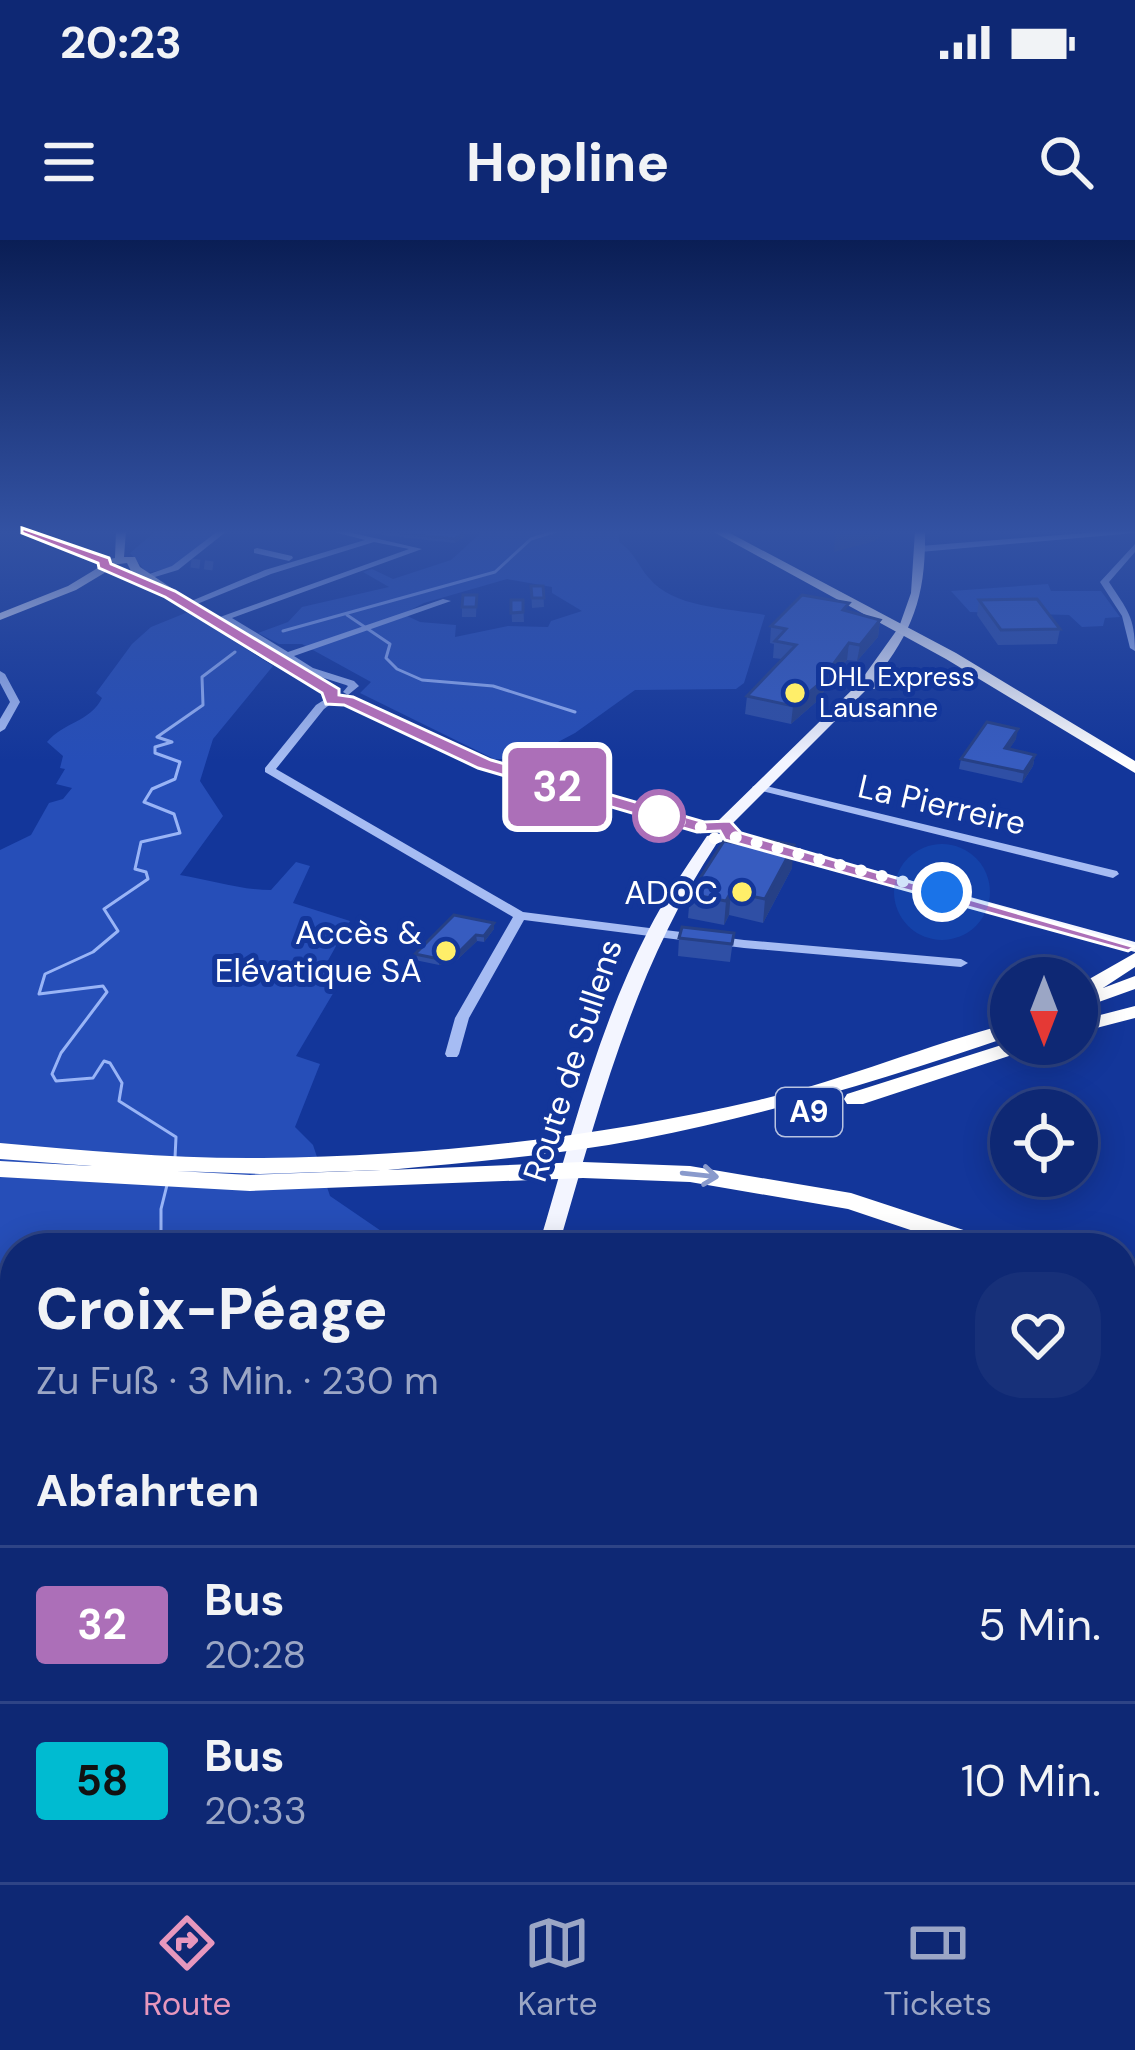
<!DOCTYPE html>
<html lang="de">
<head>
<meta charset="utf-8">
<style>
	body { margin:0; font-family:"DM Sans",sans-serif; background:#173079; color:#f1f3f6; height:100vh; display:flex; flex-direction:column; font-size:45px; white-space:nowrap }
	* { box-sizing:border-box; margin:0 }
	p { font-size:39px; color:#9ba6c5 }
	.icon { flex:none; width:66px; height:66px; fill:none; stroke:currentColor; stroke-width:2; stroke-linecap:round; stroke-linejoin:round }
	.map { position:relative; flex:1; overflow:hidden }
	.details { position:absolute; left:0px; top:993px; width:1137px; height:651px; display:flex; flex-direction:column; background:#0e2874; border-radius:48px 48px 0 0; box-shadow:0 6px 30px #0003,0 0 0 3px #2e4486 }
	.details>* { flex:none }
	.badge { padding:0 24px; border-radius:9px; font-size:42px; line-height:78px }
	.needle { width:78px; rotate:180deg }
	.buttons { position:absolute; left:990px; top:717px; display:grid; gap:24px }
	.buttons a { display:grid; place-items:center; width:108px; height:108px; border-radius:50%; background:#0e2874; box-shadow:0 6px 30px #0003,0 0 0 3px #2e4486; font-size:60px }
	.you { position:absolute; width:60px; height:60px; margin:-30px; border:9px solid #fff; border-radius:50%; background:#1a73e8; box-shadow:0 0 0 18px #1a73e833 }
	.map>.badge { position:absolute; translate:-50% -50%; box-shadow:0 0 0 6px #fff }
	h2 { padding:0 36px; font-size:45px; line-height:108px }
	.round { display:grid; place-items:center; flex:none; width:126px; height:126px; border-radius:48px; background:#173079 }
	.overview { display:flex; align-items:center; justify-content:space-between; height:204px; padding:0 36px }
	h1 { font-size:57px; font-weight:800; line-height:90px }
	ul { padding:0; list-style:none }
	li { display:flex; align-items:center; gap:36px; height:156px; padding:0 36px; border-top:3px solid #2e4486 }
	li div { flex:1 }
	li b { display:block; font-size:45px }
	li em { font-style:normal }
	li .badge { min-width:132px; font-weight:700; text-align:center }
	.status { display:flex; justify-content:space-between; align-items:center; height:84px; padding:0 60px; background:#0e2874; direction:ltr }
	.status svg { height:33px; fill:currentColor }
	header { display:flex; justify-content:space-between; align-items:center; height:156px; padding:0 36px; background:#0e2874; font-size:54px; font-weight:800 }
	.tab-bar { display:flex; justify-content:space-around; align-items:center; height:168px; border-top:3px solid #2e4486; background:#0e2874; font-size:33px; color:#9ba6c5 }
	.tab-bar a { display:grid; justify-items:center; gap:6px }
	.tab-bar .selected { color:#e797bd }
	.map>svg:first-child { display:block }
</style>
</head>
<body>
<div class="status"><b>20:23</b><svg viewBox="0 0 49 12"><path d="M0 12V9h3v3zM5 12V6h3v6zM10 12V3h3v9zM15 12V0h3v12zM26 1h20v11H26zM47 4h2v5h-2z"/></svg></div>
<header><svg class="icon" aria-label="menu" viewBox="0 0 24 24"><path d="M4 6h16M4 12h16M4 18h16"/></svg>Hopline<svg class="icon" aria-label="search" viewBox="0 0 24 24"><circle cx="10" cy="10" r="6"/><path d="M15 15l6 6"/></svg></header>
<div class="map">
<svg width="1135" height="1642" viewBox="0 0 1135 1642">
	<rect width="100%" height="100%" fill="#13369a"/>
	<path fill="#264eb8" fill-rule="evenodd" d="M156 291 219 293 173 327 147 333 130 313Z
		M483 291H632L619 293V302C635 313 637 324 649 338 673 368 727 368 765 375L744 443 736 449 635 450 575 493 526 519H494L360 453 371 442 302 404H279L258 393 288 382 302 367 389 347 363 332 372 329 393 339 451 320ZM507 339 552 347V353L582 371 551 381 548 387 508 386 455 397 456 385 420 382 403 374 424 363Z
		M1048 344 1051 351H1101L1120 377 1105 378 1103 386 1082 387 1069 375 970 372 951 351Z
		M188 372 273 426 213 499 200 541 223 576 180 635C211 640 240 650 271 650L296 622 310 626 293 663 350 681 326 724 335 734 355 737 338 745 296 816 320 824 295 887 313 905 330 956 406 1008H15V1293L4 1302 15 1315 17 1629 0 1642V610L31 595 49 563 63 559 72 548 56 544 65 529 60 528 63 516 47 502C64 482 90 482 102 458L96 453 132 404 151 387Z
		M906 1629H1087L1091 1642H899Z"/>
	<g fill="none" stroke-linecap="round" stroke-linejoin="round">
		<path stroke="#99b4f6" stroke-width="3" d="M347 375 390 404 386 418 397 429 422 440 493 446 575 472
			M283 391 495 332 531 299 557 291
			M175 918 176 897 119 861 122 843 110 823 104 821 93 838 56 841 52 834 61 813 107 752 103 746 39 754 45 734 93 712 118 691 104 669 148 639 146 632 135 629 141 602 180 593 174 574 144 562 152 549 175 539 180 522 155 513V507L172 502 157 497 203 465 202 437 235 412
			M161 1008V969L167 945
			M0 1234 15 1226"/>
		<path stroke="#3654a9" stroke-width="9" stroke-dasharray="9 4.5" stroke-linecap="butt" d="M191 323 213 326"/>
		<path fill="#a6bcf3" fill-rule="evenodd" d="M23 291H33L108 321 101 323Z
			M218 291H227L178 330 145 340 141 337 172 326Z
			M330 291H344L422 309 232 378 288 412 443 359 451 361 294 416 313 428 354 441 359 446 348 455 343 452 348 446 346 445 305 432 220 377 409 309 374 302 271 334 197 364 189 362 265 330 365 300Z
			M1110 291H1135V293L920 312 916 309 920 306Z
			M1135 304V312L1109 342C1127 370 1135 376 1135 411L1130 408 1122 376 1100 342Z
			M257 308 292 316 293 318 289 321 254 313V309Z
			M0 431 5 434 20 462 5 489 0 492V479L10 462 0 443Z
			M327 458 336 460 324 469 276 529 523 672 744 700 961 719 968 723 961 727 744 708 524 680 469 778 459 814 457 817H447L445 814 455 778 513 677 265 532V528L316 465Z
			M758 544 1117 631 1119 634 1113 638 754 549 752 547Z
			M1135 1567V1591L1122 1592V1568Z
			M15 1592V1618L0 1624V1598Z
			M467 1629C485 1629 501 1623 509 1642H476Z
			M715 1629C733 1629 751 1624 759 1642 741 1642 723 1642 715 1629Z
			M870 1629H896L890 1642H864Z"/>
		<path fill="#f3f5ff" fill-rule="evenodd" d="M116 291H126L124 317H135L140 327 273 416 337 449V455H329L265 420 131 331 127 323 111 325V329L76 350 0 380V373L68 346 101 326 99 321 115 318Z
			M915 291H925C926 354 914 390 875 439L880 445 874 449 868 448 728 588 704 592 490 531 341 460 351 457 500 525 704 584 718 581 856 446 848 442 864 436 899 387 911 353Z
			M732 592 1135 702V712L732 600 717 603C634 728 600 865 558 1008H538C570 902 597 790 648 691 665 658 686 627 707 596Z
			M170 1629H212L205 1642H163Z"/>
		<path fill="#fff" fill-rule="evenodd" d="M712 291H726L956 413 1135 521V533L946 419Z
			M1135 713V727L1103 748 1135 736V749L1096 763 1087 758 1077 761V746Z
			M1135 766V778L1077 793V781Z
			M1011 783V796C890 838 768 874 642 899 558 915 473 922 388 930L583 922 690 926 851 953 1000 1002 1003 1008H964L848 969 690 942 583 938 250 951 0 937V921L92 926 0 919V903C88 911 175 919 263 918 430 916 596 898 759 860 845 840 926 805 1011 783ZM381 930 250 935 177 931 260 934Z
			M1011 802 1036 804 1033 808 863 864H847L844 859 847 854Z
			M1122 1055 1135 1059V1080L1122 1075Z"/>
	</g>
	<path fill="#2f4fa5" d="M365 291H471L455 303 382 295Z
		M531 346H543L544 367 532 368Z
		M477 355 476 377H462V367Z
		M511 360H523L524 382H512Z
		M979 360 1060 389 1057 404 998 405 977 375Z
		M848 371 880 380 878 397 857 421 847 420 816 462 791 484 745 474 747 456 782 419 773 418 774 404 770 403 771 386Z
		M1016 499 1009 509 1035 515 1033 526 1022 543 959 529 961 519Z
		M792 628 763 683 729 675 724 685 688 678 690 654Z
		M494 689 484 702 477 701 457 720 439 725 415 720V714Z
		M734 693 730 722 678 716 679 698Z"/>
	<path fill="#264086" d="M466 291H471L455 303V299Z
		M850 291H886L875 301 834 312 835 295Z
		M880 380 878 397 857 421 860 405Z
		M849 403 847 420 816 462 791 484 793 466Z
		M1018 489 1016 499 1003 519 1005 508Z
		M1035 515 1033 526 1022 543 1024 532Z
		M794 605 792 628 763 683 765 659Z
		M731 652 729 675 724 685 726 661Z
		M494 683V689L484 702V696Z
		M476 695 477 701 457 720 439 725V719Z"/>
	<path fill="#375cc0" stroke="#264086" stroke-width="3" d="M381 291H466L455 299Z
		M531 346H543L544 358H532Z
		M463 355H477L476 367H462Z
		M802 355 849 363 843 370 880 380 860 405 849 403 818 445 793 466 747 456 796 405 775 401 786 389 771 386Z
		M1037 359 1060 389 1001 390 979 360Z
		M511 360H523V372L511 373Z
		M987 482 1018 489 1005 508 1035 515 1024 532 961 519Z
		M763 599 794 605 765 659 731 652 726 661 690 654 724 601 759 607Z
		M454 675 494 683 484 696 476 695 457 714 439 719 415 714Z
		M682 687 734 693 732 704 679 698Z"/>
	<defs><path id="oneway-shaft" d="M-6 0H5M1.5-3L5.5 0L1.5 3" fill="none" stroke-width="1.6" stroke-linecap="round" stroke-linejoin="round" transform="scale(3)"/></defs>
	<use stroke="#899acc" href="#oneway-shaft" transform="translate(700 935) rotate(6)"/>
	<linearGradient id="sky" x2="0" y2="1"><stop stop-color="#0a1e55"/><stop offset="0.56" stop-color="#3352a3"/><stop offset="1" stop-color="#3352a3" stop-opacity="0"/></linearGradient>
	<rect width="1135" height="521" fill="url(#sky)"/>
	<path fill="#ac6fb8" stroke="#fff" stroke-width="3" d="M22 288 109 318 111 324 175 351 339 449V455L353 457 491 520 704 582 730 581 741 593 1135 707 1128 711 725 600 720 591 697 592 478 528 344 465 326 464 322 453 165 357 99 328 98 323 22 293Z"/>
	<g fill="none" stroke-linecap="round" stroke-linejoin="round">
		<path stroke="#fff" stroke-width="12" stroke-dasharray="0 21.6" d="M659 576 704 588V595L717 599 731 596 942 652"/>
	</g>
	<g fill="#ffee69" stroke="#13369a" stroke-width="4.5">
		<circle cx="795" cy="453" r="12"/>
		<circle cx="742" cy="652" r="12"/>
		<circle cx="446" cy="711" r="12"/>
	</g>
	<circle fill="#fff" stroke="#ac6fb8" stroke-width="6" cx="659" cy="576" r="24"/>
	<g text-anchor="middle" stroke-width="10" stroke-linejoin="round" paint-order="stroke">
		<g font-size="27" fill="#fff" stroke="#13369a" text-anchor="start">
			<text x="819" y="446">DHL Express<tspan x="819" dy="31">Lausanne</tspan></text>
		</g>
		<rect fill="#13369a" stroke="#b8c3e1" stroke-width="3" x="776" y="848" width="66" height="48" rx="9"/>
		<g font-size="30" font-weight="bold" fill="#fff">
			<text x="809" y="882">A9</text>
		</g>
		<g font-size="33" fill="#fff" stroke="#13369a">
			<text transform="translate(942 564) rotate(13)" y="12">La Pierreire</text>
			<text transform="translate(572 820) rotate(-72)" y="12">Route de Sullens</text>
		</g>
		<g font-size="33" fill="#fff" stroke="#13369a" text-anchor="end">
			<text x="718" y="664">ADOC</text>
			<text x="422" y="704">Accès &amp;<tspan x="422" dy="38">Elévatique SA</tspan></text>
		</g>
	</g>
</svg>
<div class="buttons">
<a><svg class="needle" viewBox="-14 -14 28 28"><path d="M0-13l5 13h-10z" fill="#e53935"/><path d="M0 13l5-13h-10z" fill="#9ba6c5"/></svg></a>
<a><svg class="icon" aria-label="locate" viewBox="0 0 24 24"><circle cx="12" cy="12" r="6"/><path d="M12 2v4M12 18v4M2 12h4M18 12h4"/></svg></a>
</div>
<div class="you" style="left:942px;top:652px"></div>
<b class="badge" style="left:557px;top:547px;background:#ac6fb8;color:#fff">32</b>
<section class="details">
<div class="overview"><div><h1>Croix-Péage</h1><p>Zu Fuß · 3 Min. · 230 m</p></div><a class="round"><svg class="icon" aria-label="heart" viewBox="0 0 24 24"><path d="M12 20l-8-8c-3-5 5-10 8-4 3-6 11-1 8 4z"/></svg></a></div>
<h2>Abfahrten</h2>
<ul>
<li><span class="badge" style="background:#ac6fb8;color:#fff">32</span><div><b>Bus</b><p>20:28</p></div><em>5 Min.</em></li>
<li><span class="badge" style="background:#00bbd1;color:#111">58</span><div><b>Bus</b><p>20:33</p></div><em>10 Min.</em></li>
</ul>
</section>
</div>
<nav class="tab-bar">
<a class="selected"><svg class="icon" aria-label="directions" viewBox="0 0 24 24"><path d="M12 3l9 9-9 9-9-9zM9 14v-3h6M13 9l2 2-2 2"/></svg>Route</a>
<a><svg class="icon" aria-label="map" viewBox="0 0 24 24"><path d="M3 6l6-2 6 2 6-2v14l-6 2-6-2-6 2zM9 4v14M15 6v14"/></svg>Karte</a>
<a><svg class="icon" aria-label="tickets" viewBox="0 0 24 24"><path d="M3 7h18v10H3zM15 7v10"/></svg>Tickets</a>
</nav>
</body>
</html>
